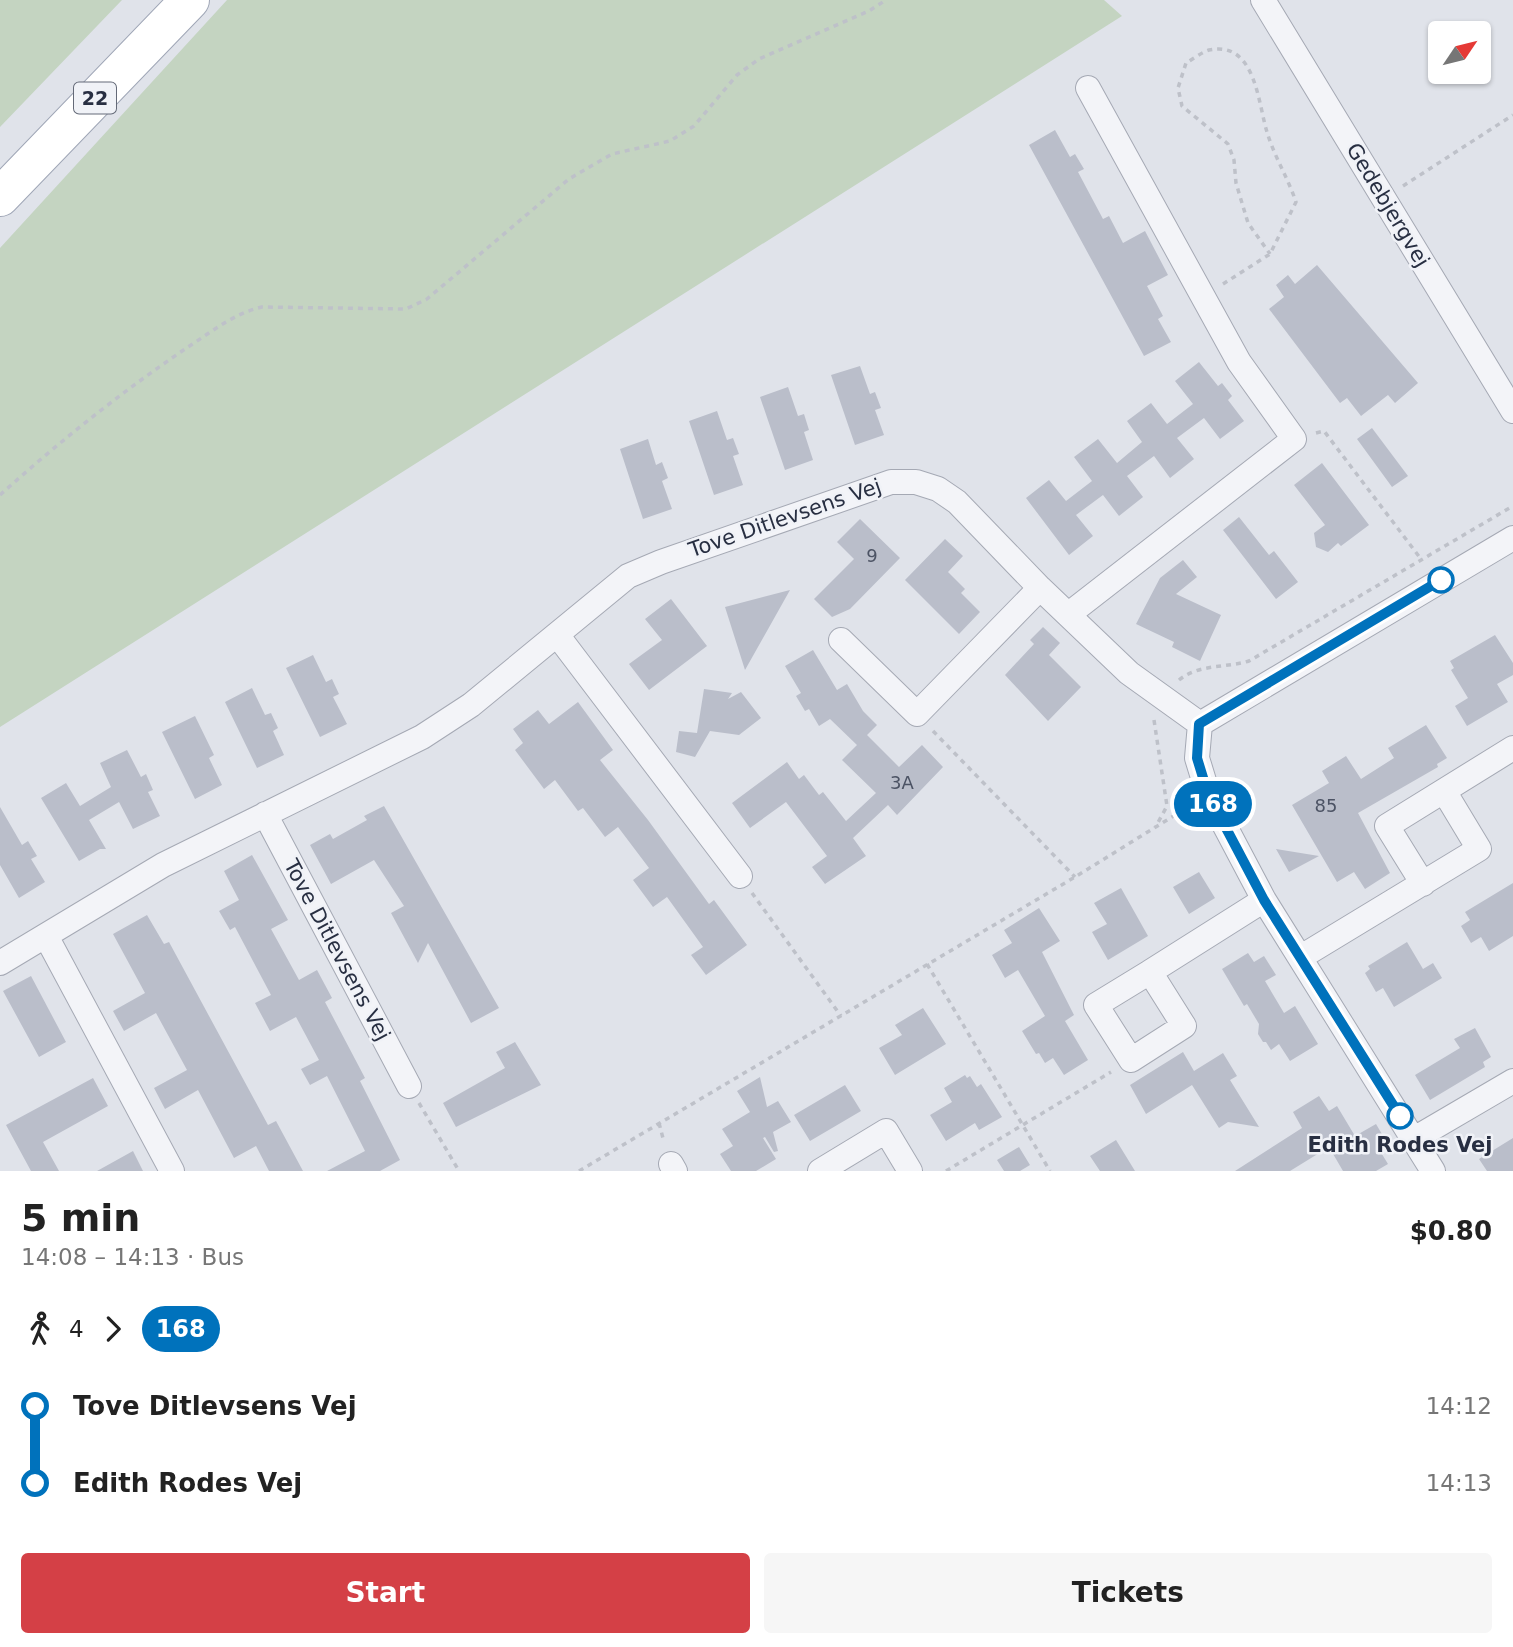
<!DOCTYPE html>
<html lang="en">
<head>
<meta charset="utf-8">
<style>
	body { margin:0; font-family:"DejaVu Sans",sans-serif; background:#f6f6f6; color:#222; height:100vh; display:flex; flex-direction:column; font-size:26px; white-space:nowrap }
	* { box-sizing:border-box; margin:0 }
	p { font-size:23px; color:#767676 }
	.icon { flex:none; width:38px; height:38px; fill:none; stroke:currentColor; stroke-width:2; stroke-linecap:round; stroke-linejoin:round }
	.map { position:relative; height:1171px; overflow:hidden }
	.side { display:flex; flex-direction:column; background:#fff; flex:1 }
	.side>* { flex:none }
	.badge { padding:0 14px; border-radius:23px; font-size:24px; line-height:46px }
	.needle { width:46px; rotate:55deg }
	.tools { position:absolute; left:1428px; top:21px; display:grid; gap:14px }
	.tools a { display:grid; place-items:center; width:63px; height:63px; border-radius:7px; background:#fff; box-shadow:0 2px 5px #0004; font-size:35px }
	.map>.badge { position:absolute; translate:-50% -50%; box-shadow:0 0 0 4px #fff }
	.legs { display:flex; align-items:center; gap:10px; height:77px; padding:0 21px; font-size:23px }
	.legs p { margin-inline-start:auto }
	.head { display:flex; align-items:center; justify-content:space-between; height:119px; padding:0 21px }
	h1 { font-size:38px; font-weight:700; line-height:52px }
	.primary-button { display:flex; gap:14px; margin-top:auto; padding:14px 21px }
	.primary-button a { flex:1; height:80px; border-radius:7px; background:#d44046; color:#fff; font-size:28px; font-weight:700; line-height:80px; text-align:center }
	.primary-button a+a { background:#f6f6f6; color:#222 }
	ul { padding:0 21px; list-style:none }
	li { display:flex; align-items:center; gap:24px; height:77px; font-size:26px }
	li i { display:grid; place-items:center; width:10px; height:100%; margin:0 9px; background:currentColor }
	li i::after { content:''; width:18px; height:18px; margin:-9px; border:5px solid; border-radius:50%; background:#fff }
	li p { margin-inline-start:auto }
	li:first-child i { background:linear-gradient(#0000 50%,currentColor 0) }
	li:last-child i { background:linear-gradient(currentColor 50%,#0000 0) }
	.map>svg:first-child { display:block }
</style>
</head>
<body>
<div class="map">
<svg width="1513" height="1171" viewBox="0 0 1513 1171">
	<rect width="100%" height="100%" fill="#e0e3ea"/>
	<path fill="#c4d4c1" d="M0 0H122L0 127Z
		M227 0H1104L1122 16 0 727V248Z"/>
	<path fill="#babeca" d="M1055 130 1070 157 1075 154 1084 169 1078 172 1103 219 1109 216 1123 243 1145 231 1168 275 1147 286 1163 316 1158 319 1171 342 1144 356 1029 145Z
		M1317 265 1418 383 1395 403 1388 395 1361 416 1347 398 1340 403 1269 309 1284 297 1276 285 1288 275 1295 284Z
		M1199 362 1218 386 1222 383 1232 396 1228 400 1244 421 1220 439 1204 418 1177 438 1194 459 1170 478 1154 456 1127 476 1143 497 1119 516 1103 495 1076 515 1093 536 1069 555 1026 498 1049 480 1066 501 1092 481 1074 457 1098 439 1117 463 1142 442 1127 421 1151 403 1167 424 1193 404 1175 381Z
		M860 366 870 394 875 392 881 408 875 410 884 435 855 445 831 375Z
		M788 387 798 416 804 414 809 430 804 432 813 460 785 470 760 397Z
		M717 411 727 440 733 438 739 454 733 456 743 485 714 495 689 421Z
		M1372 428 1408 476 1392 487 1357 439Z
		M648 439 656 465 662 462 668 478 662 481 672 509 643 519 620 449Z
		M1322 463 1369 525 1341 546 1338 543 1328 552 1316 547 1314 533 1325 525 1294 485Z
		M1239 517 1269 555 1274 551 1298 582 1276 599 1223 530Z
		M860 519 900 558 850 609 832 617 814 599 854 559 837 542Z
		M945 539 963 556 948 572 965 589 961 593 980 612 959 634 905 580Z
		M1183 560 1197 577 1176 594 1221 615 1200 661 1172 647 1174 642 1136 624 1160 578Z
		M790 590 767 631 745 670 725 607Z
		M671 599 707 646 649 690 629 664 662 640 645 619Z
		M1043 627 1060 643 1049 655 1081 687 1048 721 1005 675 1034 644 1030 640Z
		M1495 635 1513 663V675L1497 684 1508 702 1467 726 1455 706 1468 698 1451 670 1454 668 1450 661Z
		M813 650 837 690 847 684 863 711 877 725 867 735 899 767 922 745 943 767 897 815 888 805 853 838 866 856 825 884 812 867 827 856 786 802 750 828 732 803 787 762 799 779 804 775 819 795 823 792 846 821 876 793 842 760 861 741 857 745 830 719 819 726 809 709 805 711 796 696 801 693 785 666Z
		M313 655 326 682 332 679 339 694 333 697 347 724 320 737 286 668Z
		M252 688 265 715 271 713 278 728 273 731 284 755 257 768 225 702Z
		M704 689 732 693 728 699 741 692 761 718 739 735 710 731 695 757 676 752 679 731 697 733Z
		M578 702 613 750 600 760 648 820 709 904 714 900 747 945 706 975 691 955 703 947 667 897 653 907 633 880 649 868 618 827 605 837 583 808 578 811 555 780 544 789 515 750 523 743 513 729 538 710 549 724Z
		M195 716 214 755 209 758 222 785 195 799 162 732Z
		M1426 725 1447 758 1437 764 1438 767 1358 813 1390 873 1365 889 1354 872 1337 882 1292 805 1329 783 1322 771 1346 756 1361 779 1394 758 1388 748Z
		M127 750 141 777 146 774 153 790 148 792 160 816 133 829 119 802 89 820 106 849H100L79 861 41 798 66 783 80 806 111 787 100 763Z
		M384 806 499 1008 471 1023 428 943 418 963 391 913 404 906 374 860 331 884 310 845 330 834 333 839 367 820 364 816Z
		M0 807 22 845 28 841 37 856 31 859 45 882 19 898 0 865Z
		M1276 849 1319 856 1289 872Z
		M252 855 288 920 271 929 299 980 317 970 332 998 325 1002 365 1078 360 1081 400 1160 380 1171H327L365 1151 327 1076 310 1085 301 1069 319 1060 296 1017 270 1031 255 1003 271 995 235 927 230 930 219 911 239 900 224 871Z
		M1199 872 1215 898 1189 914 1173 887Z
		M1513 883V936L1489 951 1481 937 1471 943 1461 926 1470 920 1465 912Z
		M1121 888 1148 936 1108 960 1092 932 1107 924 1094 903Z
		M1039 908 1060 941 1042 952 1074 1015 1065 1021 1088 1060 1064 1075 1053 1058 1045 1063 1039 1053 1036 1054 1022 1031 1045 1016 1018 970 1005 978 992 955 1012 943 1004 930Z
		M147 915 164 944 169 942 268 1125 276 1121 303 1171H269L256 1146 234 1158 198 1090 165 1109 154 1088 187 1070 156 1013 124 1031 113 1011 145 993 113 934Z
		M1407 942 1423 969 1433 963 1442 978 1394 1007 1383 988 1376 992 1365 973 1370 969 1368 966Z
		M1248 953 1254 962 1264 956 1276 975 1265 981 1284 1013 1295 1006 1318 1044 1290 1061 1279 1044 1271 1050 1266 1042H1263L1258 1034 1259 1024 1247 1004 1244 1006 1222 969Z
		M31 976 66 1042 39 1057 3 991Z
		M923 1008 946 1044 895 1075 879 1048 902 1035 895 1025Z
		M1475 1028 1491 1057 1483 1062 1485 1067 1430 1100 1415 1075 1460 1048 1454 1039Z
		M515 1042 541 1085 456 1127 443 1103 505 1068 496 1052Z
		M1183 1052 1194 1071 1223 1053 1237 1076 1230 1080 1259 1127 1228 1122 1219 1128 1192 1085 1146 1114 1130 1085Z
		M965 1075 967 1078 970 1076 977 1087 981 1084 1002 1117 979 1130 975 1123 946 1141 930 1115 952 1102 944 1088Z
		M760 1077 767 1107 778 1101 791 1122 773 1132 778 1151 774 1152 765 1137 763 1138 776 1159 756 1171H731L720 1154 733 1146 722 1129 750 1112 737 1091Z
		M93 1078 108 1106 43 1142 59 1171H31L6 1125Z
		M845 1085 861 1111 810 1141 794 1115Z
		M1319 1096 1329 1111 1337 1106 1355 1136 1376 1124 1389 1146 1380 1151 1388 1164 1376 1171H1343L1329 1147 1290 1171H1235L1302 1128 1293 1112Z
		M1513 1138V1171H1487L1479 1159Z
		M1116 1140 1135 1171H1100L1090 1156Z
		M1019 1147 1030 1165 1020 1171H1004L997 1160Z
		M133 1151 143 1171H97Z"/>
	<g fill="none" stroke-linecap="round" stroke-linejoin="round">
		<defs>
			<path id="minor" d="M1263 0 1513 411
				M1069 614 1294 439 1239 362 1088 88
				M558 636 740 876
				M841 640 917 714 1040 588
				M265 814 409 1086
				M1423 884 1387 826 1513 748
				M46 936 172 1171
				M1301 957 1479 849 1444 791
				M0 963 163 865 422 737 471 705 628 576 661 562 891 482H916L938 489 957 502 1040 588 1129 673 1200 724
				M1150 972 1096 1005 1131 1060 1184 1026 1150 972 1264 900
				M1414 1139 1513 1081
				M671 1164 675 1171
				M820 1171 886 1131 910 1171
				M1433 1171 1264 900 1208 794 1197 758 1200 724 1513 538"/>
			<path id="primary" d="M0 197 190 0"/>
		</defs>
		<use href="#minor" stroke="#a5a9b4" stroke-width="26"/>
		<use href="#primary" stroke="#9fa6b6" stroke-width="40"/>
		<path stroke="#bec1c9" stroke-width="3.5" stroke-dasharray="5 5" stroke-linecap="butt" d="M1403 186 1513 115
			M1223 284 1270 254 1296 202C1288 178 1274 156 1267 132 1258 104 1256 40 1209 50 1202 52 1193 59 1186 63L1178 88 1182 106 1228 144 1234 160 1236 183 1248 223 1270 254
			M1316 433 1324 431 1421 559
			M0 495C60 441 124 390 191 345 214 330 235 313 262 307L406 309 427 299 569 179 612 154 670 141 694 126 737 75 759 59 869 11 886 0
			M1179 680C1198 664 1226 668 1249 661L1513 506
			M1154 720 1167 806 1155 828
			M933 731 1075 877
			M752 893 841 1016
			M927 964 1050 1171
			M419 1103 459 1171
			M659 1123 664 1142
			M579 1171 1075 877 1188 807
			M946 1171 1111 1072"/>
		<use href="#minor" stroke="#f3f4f8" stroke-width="24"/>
		<use href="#primary" stroke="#fff" stroke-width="38"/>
	</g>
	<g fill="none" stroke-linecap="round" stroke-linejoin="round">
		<defs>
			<path id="line-1" d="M1400 1116 1264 900 1208 794 1197 758 1199 724 1441 580"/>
		</defs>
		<use href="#line-1" stroke="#fff" stroke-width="16"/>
		<use href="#line-1" stroke="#0072bc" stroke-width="10"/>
	</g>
	<g fill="#fff" stroke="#0072bc" stroke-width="3.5">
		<circle cx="1441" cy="580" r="12"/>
		<circle cx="1400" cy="1116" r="12"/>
	</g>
	<g text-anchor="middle" stroke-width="5" stroke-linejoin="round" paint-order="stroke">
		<g font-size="18" fill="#4c5364">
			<text x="872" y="562">9</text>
			<text x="902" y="789">3A</text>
			<text x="1326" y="812">85</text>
		</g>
		<rect fill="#f0f2f7" stroke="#646a78" stroke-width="2" x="74" y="82.5" width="42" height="31" rx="5"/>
		<g font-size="19" font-weight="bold" fill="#282f42">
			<text x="95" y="105">22</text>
		</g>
		<g font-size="21" fill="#282f42" stroke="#f0f2f7">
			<text transform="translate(1388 205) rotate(59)" y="7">Gedebjergvej</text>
			<text transform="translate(785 518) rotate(-19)" y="7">Tove Ditlevsens Vej</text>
			<text transform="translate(337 950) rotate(62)" y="7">Tove Ditlevsens Vej</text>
		</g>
		<g font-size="21" font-weight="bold" fill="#282f42" stroke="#f0f2f7">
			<text x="1400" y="1152">Edith Rodes Vej</text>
		</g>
	</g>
</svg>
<div class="tools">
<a><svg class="needle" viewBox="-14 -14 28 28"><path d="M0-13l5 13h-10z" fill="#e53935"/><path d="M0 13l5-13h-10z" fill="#767676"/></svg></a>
</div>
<b class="badge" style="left:1213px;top:804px;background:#0072bc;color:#fff">168</b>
</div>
<section class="side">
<div class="head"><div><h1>5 min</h1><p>14:08 – 14:13 · Bus</p></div><b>$0.80</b></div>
<div class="legs"><svg class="icon" aria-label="walk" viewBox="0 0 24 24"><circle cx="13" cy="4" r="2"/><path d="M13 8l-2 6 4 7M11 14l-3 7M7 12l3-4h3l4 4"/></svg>4<svg class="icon" aria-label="forward" viewBox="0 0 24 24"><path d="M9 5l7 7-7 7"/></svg><b class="badge" style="background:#0072bc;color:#fff">168</b></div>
<ul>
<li><i style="color:#0072bc"></i><b>Tove Ditlevsens Vej</b><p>14:12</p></li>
<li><i style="color:#0072bc"></i><b>Edith Rodes Vej</b><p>14:13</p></li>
</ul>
<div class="primary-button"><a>Start</a><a>Tickets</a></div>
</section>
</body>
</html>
